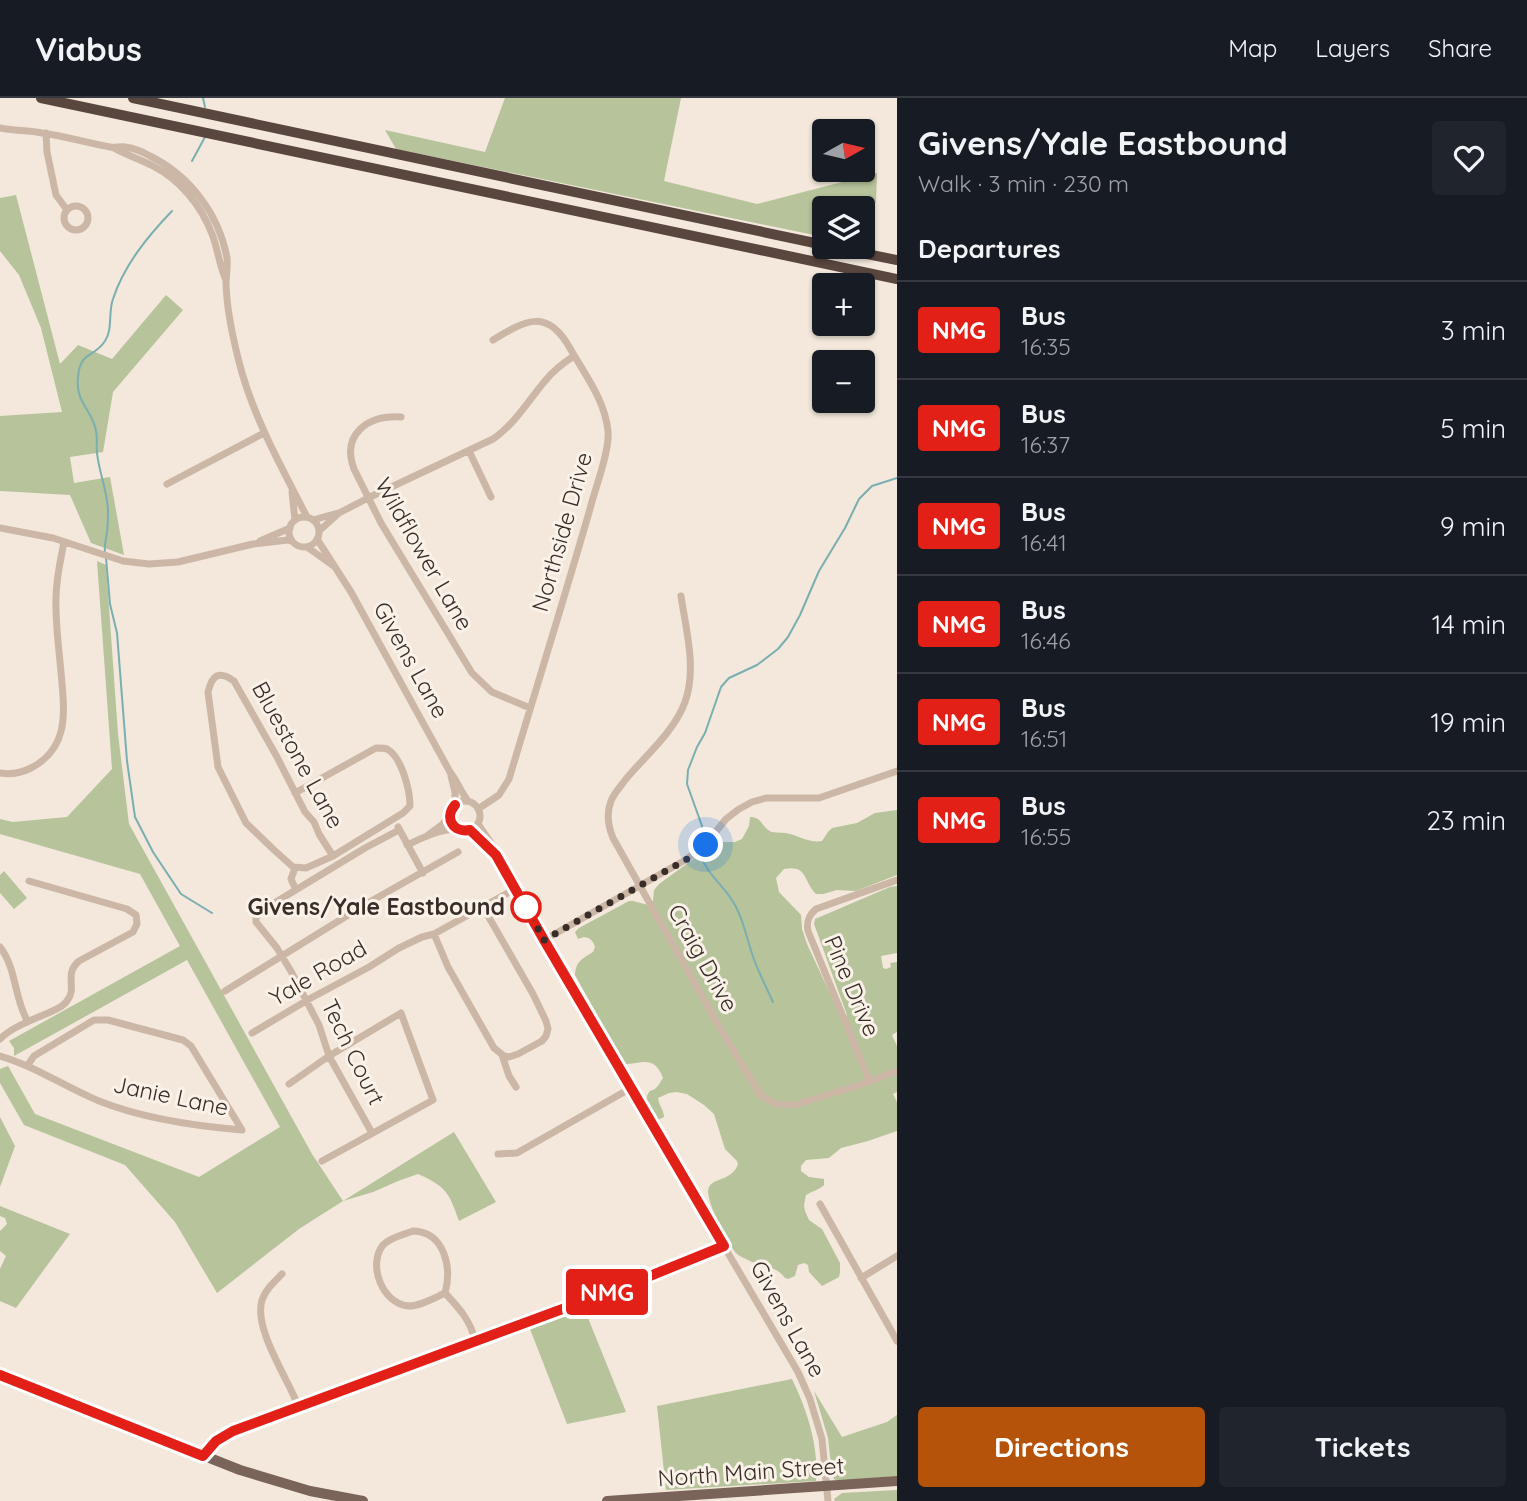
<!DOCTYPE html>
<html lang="en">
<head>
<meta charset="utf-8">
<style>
	body { margin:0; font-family:Quicksand,sans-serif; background:#20242c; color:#f1f3f6; height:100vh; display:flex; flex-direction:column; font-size:26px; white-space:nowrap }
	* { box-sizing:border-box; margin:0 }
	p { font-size:23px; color:#9ea1a6 }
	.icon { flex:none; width:38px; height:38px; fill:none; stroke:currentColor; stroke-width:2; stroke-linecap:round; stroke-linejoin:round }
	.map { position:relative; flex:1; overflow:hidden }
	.drawer { display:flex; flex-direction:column; background:#171b24; width:630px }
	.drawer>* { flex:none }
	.badge { padding:0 14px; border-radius:5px; font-size:24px; line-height:46px }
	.needle { width:46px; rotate:82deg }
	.controls { position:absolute; left:812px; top:21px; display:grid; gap:14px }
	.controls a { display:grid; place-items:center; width:63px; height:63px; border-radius:7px; background:#171b24; box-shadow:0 2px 5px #0004; font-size:35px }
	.you { position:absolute; width:35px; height:35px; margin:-18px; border:5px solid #fff; border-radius:50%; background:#1a73e8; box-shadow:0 0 0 10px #1a73e833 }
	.map>.badge { position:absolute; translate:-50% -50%; box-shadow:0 0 0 4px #fff }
	h2 { padding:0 21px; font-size:26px; line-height:63px }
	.round { display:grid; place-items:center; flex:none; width:74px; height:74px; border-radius:7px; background:#20242c }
	.head { display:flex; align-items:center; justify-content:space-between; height:119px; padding:0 21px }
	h1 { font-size:33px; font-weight:700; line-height:52px }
	.button { display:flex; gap:14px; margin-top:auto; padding:14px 21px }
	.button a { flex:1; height:80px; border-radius:7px; background:#b45309; color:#fff; font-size:28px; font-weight:700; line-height:80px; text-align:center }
	.button a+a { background:#20242c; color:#f1f3f6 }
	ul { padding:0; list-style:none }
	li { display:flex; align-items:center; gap:21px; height:98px; padding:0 21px; border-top:2px solid #363941 }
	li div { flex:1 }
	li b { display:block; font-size:26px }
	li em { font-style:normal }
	li .badge { min-width:77px; font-weight:700; text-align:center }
	header { display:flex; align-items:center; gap:42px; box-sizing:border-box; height:98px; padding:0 35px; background:#171b24; border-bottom:2px solid #363941 }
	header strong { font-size:33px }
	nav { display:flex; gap:38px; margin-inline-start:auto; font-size:24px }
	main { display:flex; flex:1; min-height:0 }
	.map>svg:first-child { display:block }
</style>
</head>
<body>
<header>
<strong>Viabus</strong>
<nav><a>Map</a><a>Layers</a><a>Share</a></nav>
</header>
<main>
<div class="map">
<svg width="897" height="1403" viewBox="0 0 897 1403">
	<rect width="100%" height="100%" fill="#f3e8db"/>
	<path fill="#b6c39b" d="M505 0H681L664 83 757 106 877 75 876 104 863 127V110H824V139L396 51 385 32 485 54Z
		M16 97 60 266 78 247 112 261 166 197 183 212 113 294 103 354 70 359 74 385 110 379 124 457 91 445 70 397 0 393V318L62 314 41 230 19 177 0 153V100Z
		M97 463 106 467 118 636 129 726 312 1056 343 1103 454 1034 496 1104 459 1123C449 1095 447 1089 418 1076L398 1083 373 1094 343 1103 299 1131 217 1195 175 1124 125 1067 24 1027 0 985V971L8 968 35 1016 199 1079 280 1029 187 862 14 958V950L9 943 180 848 140 776 0 736V721L13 724 67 719 112 671Z
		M897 712V777L856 793 837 792 823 796H816C803 783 808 767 784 771L776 780 779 794 801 817 802 831 807 846 842 921 847 917 814 826 815 821 890 789 897 788V855L881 858 883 870 886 871 891 869 890 865 897 864V934L892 937 897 948V994L893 996 897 1004V1033L868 1043 841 1050 829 1060 806 1062 801 1068V1073L809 1079 824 1081V1087C819 1092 812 1093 806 1097L804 1107 805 1113 809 1122 822 1131 840 1165V1174L839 1179 822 1188 809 1174 808 1167 804 1165 798 1167 795 1178 788 1181 785 1180C775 1166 759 1169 746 1161 742 1159 739 1158 736 1155 729 1146 703 1100 709 1089 715 1079 732 1083 738 1066L737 1063 725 1051 714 1016 704 1007 687 996 676 994 669 995 658 1000C659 1008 664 1012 664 1019L658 1022C652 1015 641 1002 650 993 651 992 654 992 656 990 659 987 660 984 663 980 654 956 642 966 625 966L621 960 575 877C576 863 582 861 593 854L595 849C592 840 587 837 578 841L575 834 579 830 629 803H633L648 807 653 803 654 792 659 786 717 744H735L742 741 749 728 750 719C763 719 761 730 772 734 778 735 784 734 790 736 801 739 810 745 822 743L828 734 832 730 857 725 875 715Z
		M4 773 27 800 14 811 0 795V777Z
		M0 1019 15 1048 0 1089Z
		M0 1108 70 1136 16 1210 0 1203V1171L6 1158 0 1153V1133L7 1126 5 1120 0 1118Z
		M584 1210 626 1314 567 1326 530 1231Z
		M792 1281C807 1312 819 1348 816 1383L666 1392 657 1308Z
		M814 1293 842 1339 887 1324 897 1317V1378L838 1383 834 1381 832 1376 828 1340Z
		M897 1392V1403H835L834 1401 842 1395Z"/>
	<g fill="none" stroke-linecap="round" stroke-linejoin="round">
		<path stroke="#79afb1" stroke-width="2" d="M203 0 205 9
			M192 63 205 39
			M105 455C104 447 106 441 107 434 108 427 108 419 108 412 107 392 99 374 97 355 96 347 98 341 96 333 92 311 75 305 78 279 80 253 94 260 105 243 113 231 108 214 113 201 124 167 148 138 172 113
			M106 460 110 506 117 535 127 663 135 719 153 754 181 796 212 815
			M700 747 702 728 687 686 688 672 697 649 705 635 721 589 729 580 757 567 778 551 788 539 800 517 819 473 845 430 859 401 872 388 897 380
			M700 756C707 778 728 790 737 811 745 827 748 846 755 864 760 877 767 891 773 904"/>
		<path stroke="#ccb7a7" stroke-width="7" d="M0 30C14 33 28 32 42 35 65 38 87 45 110 49 115 50 120 48 125 49 134 50 143 54 150 58 190 78 219 116 227 160 228 169 226 177 226 186 227 216 234 246 242 275 257 326 283 372 307 419
			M46 35 47 54 56 97 67 112
			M114 50C126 57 140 61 153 68 180 82 201 107 212 136 218 151 219 167 226 182
			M64 120a12 12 0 1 1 24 0a12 12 0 1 1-24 0Z
			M401 319C368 317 341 336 354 371L381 425 472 575 492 594 530 610
			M469 353 491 399
			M167 386 264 335
			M292 394 295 422
			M289 434a15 15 0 1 1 30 0a15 15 0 1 1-30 0Z
			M313 422 338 415
			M0 430 53 440 123 463 149 466 178 464 253 446 288 442 292 443
			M319 433 339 415 368 400 493 341C515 326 528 303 545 283 553 273 563 265 574 258
			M317 441 351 494 450 674C457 683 461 694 468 703
			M260 443 290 430
			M307 449 335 469
			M681 498C686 532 697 571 685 604 674 634 646 657 626 681 621 688 614 695 611 703 606 716 608 728 613 740L717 925 761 998 776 1006 794 1007 860 987 897 973
			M0 675C11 677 21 675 31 670 71 649 64 611 61 574 59 552 56 530 56 509 55 487 60 465 64 444
			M451 678 455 694V707
			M295 695 376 650C379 650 385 650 387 651 402 659 410 693 410 708L403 715 333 758 306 770 293 769 273 751 246 725 218 669 208 594C212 577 219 572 234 583L277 659 305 714 314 724 319 736 333 758
			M450 718a15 15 0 1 1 30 0a15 15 0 1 1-30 0Z
			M478 711 499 697 509 681C536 591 564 501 590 411 595 391 610 352 608 333 605 303 586 278 571 252 548 210 527 221 493 242
			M478 726 491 745 544 842 798 1274 810 1301 822 1341 828 1403
			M398 729 423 775
			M470 732 493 754
			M428 737 443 726 449 717
			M407 747C422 740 440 731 457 731
			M295 770 291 781 296 792
			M434 836 448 869 494 950 504 958 509 959 518 956 542 943 546 938 548 931 546 923 533 896 483 809
			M544 842 687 761 706 746 726 721 739 711 752 704 766 700H819L897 673
			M0 849C17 871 14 901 28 924
			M225 893 366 806 458 754
			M252 935 311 900 369 869 399 850 422 839 434 836 515 791
			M0 941C12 929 32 922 48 915 55 912 63 909 67 903 78 889 63 877 79 863L133 834 137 826 136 817 127 811 29 783
			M502 957 509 978 516 989
			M0 958C35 968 65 989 99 1003 144 1021 194 1028 242 1032L191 948 183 942 108 922H94L34 958 27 968
			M869 982 808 833C806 823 809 817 816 811L897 782
			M289 986 329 958 401 915 433 1002 322 1063
			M372 1035 329 958 319 927 292 875 277 850 256 824V820L261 813 365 750 399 732
			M498 1056 517 1055 631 990
			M820 1106 897 1243
			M413 1133C445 1134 452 1170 445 1195 434 1200 421 1208 408 1208 383 1206 367 1167 383 1147 391 1139 403 1137 413 1133Z
			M282 1176C274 1184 266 1191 262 1202 253 1231 289 1282 299 1310
			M861 1180 897 1158
			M445 1195C459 1210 471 1223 475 1243
			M203 1358 216 1343 233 1333 630 1186 725 1148"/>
		<path stroke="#7a6358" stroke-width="10" d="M0 1277 240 1372 310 1393 363 1403
			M607 1403 897 1383"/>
		<path stroke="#59463e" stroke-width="10" d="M41 0 897 181
			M133 0 824 147
			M832 149 897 162"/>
	</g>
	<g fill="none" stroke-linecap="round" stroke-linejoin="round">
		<defs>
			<path id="line" d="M0 1277 203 1358 216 1343 233 1333 630 1186 724 1148 544 842 496 757 470 732C453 735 444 720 455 707"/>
		</defs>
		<use href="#line" stroke="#fff" stroke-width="16"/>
		<use href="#line" stroke="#e32017" stroke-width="10"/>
		<path stroke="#382d28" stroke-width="7" stroke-dasharray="0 12.6" d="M526 809 544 842 687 761 706 747"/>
	</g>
	<circle fill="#fff" stroke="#e32017" stroke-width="3.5" cx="526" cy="809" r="14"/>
	<g text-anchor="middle" stroke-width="6" stroke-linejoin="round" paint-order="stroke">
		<g font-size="23" fill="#382d28" stroke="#faf2e8">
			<text transform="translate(562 434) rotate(-74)" y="8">Northside Drive</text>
			<text transform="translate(424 456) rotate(60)" y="8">Wildflower Lane</text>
			<text transform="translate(411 562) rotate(61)" y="8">Givens Lane</text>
			<text transform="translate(298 657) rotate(61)" y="8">Bluestone Lane</text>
			<text transform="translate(703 860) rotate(61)" y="8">Craig Drive</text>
			<text transform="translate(318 875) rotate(-30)" y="8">Yale Road</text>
			<text transform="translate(852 888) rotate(67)" y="8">Pine Drive</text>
			<text transform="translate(353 954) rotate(64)" y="8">Tech Court</text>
			<text transform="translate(171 998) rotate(12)" y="8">Janie Lane</text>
			<text transform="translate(788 1221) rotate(61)" y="8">Givens Lane</text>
			<text transform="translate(751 1374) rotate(-4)" y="8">North Main Street</text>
		</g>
		<g font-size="23" font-weight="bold" fill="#382d28" stroke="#faf2e8" text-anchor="end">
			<text x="505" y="817">Givens/Yale Eastbound</text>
		</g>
	</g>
</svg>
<div class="controls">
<a><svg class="needle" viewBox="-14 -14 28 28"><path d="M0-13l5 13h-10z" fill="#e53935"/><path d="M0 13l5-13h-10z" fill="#9ea1a6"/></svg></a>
<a><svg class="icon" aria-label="layers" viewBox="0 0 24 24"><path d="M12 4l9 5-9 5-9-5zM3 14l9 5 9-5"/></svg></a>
<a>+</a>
<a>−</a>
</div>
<div class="you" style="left:706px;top:747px"></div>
<b class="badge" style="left:607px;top:1194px;background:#e32017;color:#fff">NMG</b>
</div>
<section class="drawer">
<div class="head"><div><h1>Givens/Yale Eastbound</h1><p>Walk · 3 min · 230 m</p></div><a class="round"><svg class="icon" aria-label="heart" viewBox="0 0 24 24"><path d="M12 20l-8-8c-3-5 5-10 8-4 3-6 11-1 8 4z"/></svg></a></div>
<h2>Departures</h2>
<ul>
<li><span class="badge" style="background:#e32017;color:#fff">NMG</span><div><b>Bus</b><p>16:35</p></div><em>3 min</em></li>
<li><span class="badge" style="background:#e32017;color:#fff">NMG</span><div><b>Bus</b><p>16:37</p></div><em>5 min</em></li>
<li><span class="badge" style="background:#e32017;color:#fff">NMG</span><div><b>Bus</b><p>16:41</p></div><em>9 min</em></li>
<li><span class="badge" style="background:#e32017;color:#fff">NMG</span><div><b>Bus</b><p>16:46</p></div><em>14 min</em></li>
<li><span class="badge" style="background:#e32017;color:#fff">NMG</span><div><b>Bus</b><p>16:51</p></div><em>19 min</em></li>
<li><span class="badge" style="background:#e32017;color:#fff">NMG</span><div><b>Bus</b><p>16:55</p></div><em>23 min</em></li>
</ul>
<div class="button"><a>Directions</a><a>Tickets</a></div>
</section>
</main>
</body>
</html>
